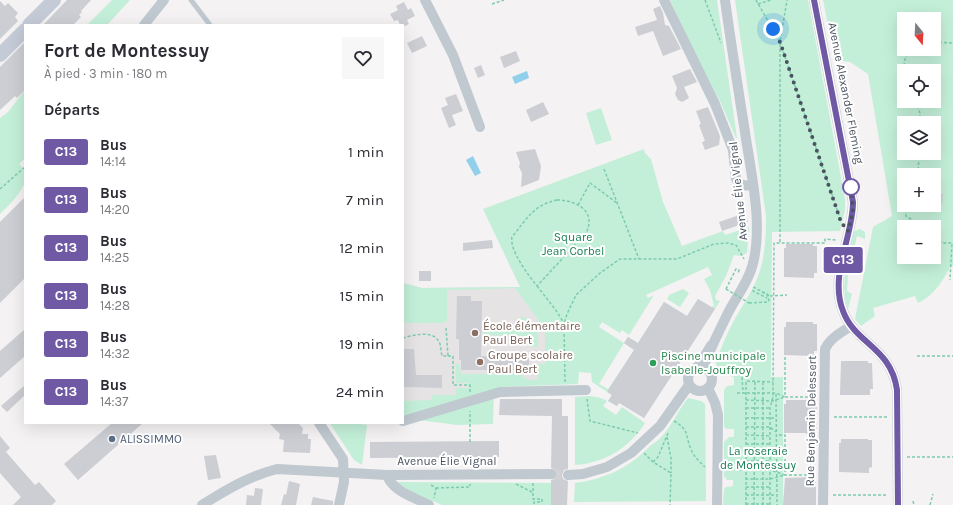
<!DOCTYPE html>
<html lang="fr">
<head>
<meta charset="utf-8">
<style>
	body { margin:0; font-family:Karla,sans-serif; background:#f7f7f7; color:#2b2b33; height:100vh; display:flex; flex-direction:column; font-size:15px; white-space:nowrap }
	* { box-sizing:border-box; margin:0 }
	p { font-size:13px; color:#7c7c81 }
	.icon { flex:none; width:22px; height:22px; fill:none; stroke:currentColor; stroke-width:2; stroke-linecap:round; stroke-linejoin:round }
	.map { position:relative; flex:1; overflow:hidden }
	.side { position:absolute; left:24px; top:24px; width:380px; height:400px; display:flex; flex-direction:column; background:#fff; border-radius:0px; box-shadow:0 4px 16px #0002 }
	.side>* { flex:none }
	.badge { padding:0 8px; border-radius:3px; font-size:14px; line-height:26px }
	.needle { width:26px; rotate:162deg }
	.buttons { position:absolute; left:897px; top:12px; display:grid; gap:8px }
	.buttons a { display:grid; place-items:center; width:44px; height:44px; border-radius:0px; background:#fff; box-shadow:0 4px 16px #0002; font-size:20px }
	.you { position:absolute; width:20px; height:20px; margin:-10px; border:3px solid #fff; border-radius:50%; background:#1a73e8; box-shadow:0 0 0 6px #1a73e833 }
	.map>.badge { position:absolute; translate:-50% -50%; box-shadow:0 0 0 2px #fff }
	h2 { padding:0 20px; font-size:15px; line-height:36px }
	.round { display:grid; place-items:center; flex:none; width:42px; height:42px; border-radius:0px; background:#f7f7f7 }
	.head { display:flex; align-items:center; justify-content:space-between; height:68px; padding:0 20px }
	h1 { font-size:19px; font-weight:700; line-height:30px }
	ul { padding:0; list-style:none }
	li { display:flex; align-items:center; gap:12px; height:48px; padding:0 20px }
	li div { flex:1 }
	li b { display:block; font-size:15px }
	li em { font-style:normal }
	li .badge { min-width:44px; font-weight:700; text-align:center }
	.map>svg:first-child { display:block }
</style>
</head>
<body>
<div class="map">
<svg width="953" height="505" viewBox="0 0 953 505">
	<rect width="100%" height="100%" fill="#f4f2f2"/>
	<path fill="#e5e3e4" d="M403 283 422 288 520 287 544 302 556 384 468 383V399L403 418Z"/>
	<path fill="#c3efd8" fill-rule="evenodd" d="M112 0H130L107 25H87Z
		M670 0H717L737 138H736L720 101 705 75Z
		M735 0H808L845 199V210L840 231 772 232 771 377H783V505H723L724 489 726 487 733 486V480H727L724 476V442L729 437H734V429H727L724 427V390L727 386 734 385V377C725 374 717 373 716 363 721 347 730 326 739 312 745 301 752 291 757 279 765 259 766 238 766 216Z
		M823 0H953V266H951C942 281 935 295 918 303L915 296 873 308 875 316 861 326 855 319 873 227 892 216 868 74 850 62 835 60ZM904 19H934V49H904ZM904 71H934V101H904ZM904 123H934V153H904ZM904 175H934V205H904ZM904 227H934V257H904Z
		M25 90V158L19 164C21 166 24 169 25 172 30 186 9 205 0 214V118L8 112Z
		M601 108 612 140 596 145 586 113Z
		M644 149 645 153 651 159 663 202 682 246 723 231 725 235 749 227 747 253 740 256 734 255 726 276 715 296 716 300 720 301 644 418 630 409 621 401 617 406 608 401 612 395 592 382 591 373 579 372 578 384 500 387V389L494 391 493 424 457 425 403 418V401L432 400V395H456V388H468V383H456V364H459L461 374H518L521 375 527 380H537L538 364H545V335L544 328 515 288 447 290V321L442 323H403V283L422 288 520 287 483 209ZM708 267 712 275 704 279 710 290 714 306 711 307 698 299 687 316 664 302 638 343 628 337 624 343 634 350 608 389 599 384 624 343 599 327 602 322 620 333 622 330 629 335 654 295 648 298 646 295Z
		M860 229 865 232V239L857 236 848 275 847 291 852 294 848 309C839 284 849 257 854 231Z
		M683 289 689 293 680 307 667 299 669 295Z
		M521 316C537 323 539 331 538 347H529V338L526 336 484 335V326L519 327Z
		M589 396C596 397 601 397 607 401L603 406 616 415 622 407 645 423C629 448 605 463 575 465V397Z
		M688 398 701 401 705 404 706 501 574 502 575 483C605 479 629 468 650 446 655 442 660 439 664 434 673 423 679 409 688 398Z
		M331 423H353L367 425 362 465 354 460 331 425Z
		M398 482 551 483V505H442L413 493 397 483Z"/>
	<path fill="#92cfea" d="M527 71 529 78 515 84 512 77Z
		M473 156 481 173 475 176 466 160Z"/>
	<path fill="#ccced4" d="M67 0H91L81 11 82 12 79 15 81 17 73 25H43Z
		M0 1 5 6 8 3 18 13 15 17 18 21 0 39Z
		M404 2 408 10 411 8 415 16 407 20 409 24 403 27V25H400L398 20 394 21 390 14 398 10 396 6Z
		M660 6 663 13 665 25 669 26 681 49 663 56 653 31 638 36 635 27 657 20 653 9Z
		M422 36 427 46 412 53 407 43Z
		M25 42V90L17 98 15 96 0 110V67Z
		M516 51 520 61 504 68 500 57Z
		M481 65 485 75 478 78 474 68Z
		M690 69 697 82 684 87 689 98 682 102 678 100 675 94 677 88 672 76Z
		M456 94 463 111 452 115 456 125 449 128 441 108 448 105 445 98Z
		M543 102 549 114 531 122 526 110Z
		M708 107 720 136 719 145 705 150 702 142 705 141 699 125 701 124 696 111Z
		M535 149 541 166 539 180 521 187 522 173 519 167 520 163 516 152Z
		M934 193 943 194 942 204H934Z
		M25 197V278L0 303V222Z
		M745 213 748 222 722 231 719 222Z
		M492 240 493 248 463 251V243Z
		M786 244H813V246H817V273H814V278L784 277V248H786Z
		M419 271H431V281H419Z
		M457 296H471V301H482L481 356 529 357V370H461V360H459V339H456Z
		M698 299 715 309 644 418 619 403 617 406 608 401 612 395 607 392 634 350 624 343 628 337 638 343 664 302 687 316Z
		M786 322H813V324H817V351H814V356L784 355V327H786Z
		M25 329V356L0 378V351Z
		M403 349H414L416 375H442V388L403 387Z
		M841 361H868V363H872L873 389H870V395H840Z
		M25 385V395L7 412 1 406Z
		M500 399H562V416H568V469L564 470 562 475 563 479 568 481 567 505H551V480L555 479 557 474 556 470 551 468 552 416 499 415Z
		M786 400H812V401H817V429H814V434H806V433H784V404H786Z
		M112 423H143L78 480 64 464Z
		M269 423H298L303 428 302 434H308V439H311L310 453 283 452 284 440 279 439 280 434Z
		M0 436 10 448 6 452 35 485 39 482 56 501 52 505H13L21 497 0 473Z
		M841 439H868V440H872V467L869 468V473L839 472V443H841Z
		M499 441V457L370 458V442Z
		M216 455 221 478 208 480 204 456Z
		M812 477V479H816V505H783L785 478Z
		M289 481 300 484 296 505H281L284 494 286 495Z
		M255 488 263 489 261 505H246L247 495 254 496Z
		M313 497 333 501V505H311Z"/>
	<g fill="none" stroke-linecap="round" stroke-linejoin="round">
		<path stroke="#d2d2d5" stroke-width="10" stroke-dasharray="10 5" stroke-linecap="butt" d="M551 474 568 475"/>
		<path stroke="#7cccac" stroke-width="1.5" stroke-dasharray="3 2" stroke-linecap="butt" d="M705 0 721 43
			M756 0 780 42 787 0
			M492 4 504 0
			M758 4 771 0
			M934 42 953 43
			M905 71C903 61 905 55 913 49
			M916 101 920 113V123
			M604 169 639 259
			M918 175 919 153
			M0 189 25 167
			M557 200C576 200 597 211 586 233L537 286C529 276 509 250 512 237 526 220 533 205 557 200Z
			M578 205 590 183 617 203
			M908 205 906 207V216L914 221 913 227
			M934 239 944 243H952L950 280
			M780 242V42L841 221
			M537 286 555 309 564 323
			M726 289 736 269 739 270 738 274
			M753 290V291L767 298
			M770 296 787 295
			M749 303 767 302 769 301 767 294 753 287
			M403 338C414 335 435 329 440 344 441 347 441 352 442 356H448L446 328
			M448 356H453V385H470V392
			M917 356H953
			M785 357V397H813L812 357
			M742 377 743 393
			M565 382 564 324 567 314 576 295 600 273 620 259H677L714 244 727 243 736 245 744 259
			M737 393H776L777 505
			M587 399 590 421 638 433
			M746 400 772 401 785 397 776 393
			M746 408H770
			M834 417H888
			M746 418H776
			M674 421C689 430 685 433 690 447 693 456 699 461 705 467
			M746 427H770L776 432
			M746 435 770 436
			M779 435H785V475H812V436
			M667 437 671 458V473
			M470 442V411
			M746 444H770
			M746 452H770L776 455H785
			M644 453 653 462 671 473 670 505
			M470 457V464
			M907 457H953
			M746 461H770
			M653 462 658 457 668 433
			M738 470H770L785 475 770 479H746
			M533 483V499H542V502H534V505
			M516 484 532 492
			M431 485 436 488 434 498
			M746 487H770
			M436 488 470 487V484
			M746 495H776
			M833 495H887
			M913 501 914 505
			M746 504H770
			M746 505V381L773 382
			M754 505 755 382
			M763 505V382
			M770 505V408L773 397 774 243H825V239L837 240
			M930 505 933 494"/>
		<path stroke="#c0c8d0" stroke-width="5" d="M191 0 210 25
			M693 370 709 344"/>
		<path stroke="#c0c8d0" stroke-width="10" d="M425 0 453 55 480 127
			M664 0 715 104 733 150 736 179 739 183 743 185 753 186
			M814 0 853 202C853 237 829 275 843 311 855 344 891 347 897 390L898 505
			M144 25 164 0
			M688 379a12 12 0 1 1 24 0a12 12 0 1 1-24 0Z
			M703 368C710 349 719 331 728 313 736 297 747 284 752 267 764 227 751 174 745 132 738 88 731 44 725 0
			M708 388 715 403 718 415 717 505
			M403 421 500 392 586 390
			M319 423 343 459 344 482 339 505
			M387 475C393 492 414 497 429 505
			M568 475 583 474 607 467 631 453 660 426 689 385
			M202 505C226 490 249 476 277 469L387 475 551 474
			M823 505 825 349C830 338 842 332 851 326"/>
		<path stroke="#c4cbd7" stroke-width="14" d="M29 25 54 0
			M0 55 25 30"/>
		<path stroke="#7cccac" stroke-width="1.5" stroke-dasharray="3 2" stroke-linecap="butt" d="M726 289 749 303
			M762 292 770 296"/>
	</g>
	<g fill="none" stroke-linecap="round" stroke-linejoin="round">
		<defs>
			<path id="line" d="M814 0 853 202C853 237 829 275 843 311 855 344 891 347 897 390L898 505"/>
		</defs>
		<use href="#line" stroke="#fff" stroke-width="9"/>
		<use href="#line" stroke="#6f59a5" stroke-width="6"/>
		<path stroke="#4a535f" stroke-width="4" stroke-dasharray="0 7.2" d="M773 29 780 42 841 222 848 231 853 211 851 187"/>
	</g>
	<circle fill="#fff" stroke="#6f59a5" stroke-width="2" cx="851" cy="187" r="8"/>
	<g fill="#8d6e63" stroke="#fff" stroke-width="1.5">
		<circle cx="475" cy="333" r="4"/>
		<circle cx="480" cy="362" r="4"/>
	</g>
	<circle fill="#2e9e5b" stroke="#fff" stroke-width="1.5" cx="653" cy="363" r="4"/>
	<circle fill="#5c6f8a" stroke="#fff" stroke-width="1.5" cx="112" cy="439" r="4"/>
	<g text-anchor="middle" stroke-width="4" stroke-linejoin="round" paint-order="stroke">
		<g font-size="12" fill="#4a535f" stroke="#fff">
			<text transform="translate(846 93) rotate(79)" y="4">Avenue Alexander Fleming</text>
			<text transform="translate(738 191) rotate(-96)" y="4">Avenue Élie Vignal</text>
			<text transform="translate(811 421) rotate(-89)" y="4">Rue Benjamin Delessert</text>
			<text x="447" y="465">Avenue Élie Vignal</text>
		</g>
		<g font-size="12" fill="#1b8057" stroke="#fff">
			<text x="573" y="241">Square<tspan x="573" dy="14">Jean Corbel</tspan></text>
			<text x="758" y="455">La roseraie<tspan x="758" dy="14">de Montessuy</tspan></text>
		</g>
		<g font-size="12" fill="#785e54" stroke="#fff" text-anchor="start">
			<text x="483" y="330">École élémentaire<tspan x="483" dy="14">Paul Bert</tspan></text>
			<text x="488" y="359">Groupe scolaire<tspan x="488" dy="14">Paul Bert</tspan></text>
		</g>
		<g font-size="12" fill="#27864d" stroke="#fff" text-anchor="start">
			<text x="661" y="360">Piscine municipale<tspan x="661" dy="14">Isabelle-Jouffroy</tspan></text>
		</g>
		<g font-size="12" fill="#4e5e75" stroke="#fff" text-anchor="start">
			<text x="120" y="443">ALISSIMMO</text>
		</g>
	</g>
</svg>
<div class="buttons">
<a><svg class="needle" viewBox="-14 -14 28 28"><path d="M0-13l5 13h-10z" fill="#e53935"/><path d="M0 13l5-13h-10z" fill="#7c7c81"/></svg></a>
<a><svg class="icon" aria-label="locate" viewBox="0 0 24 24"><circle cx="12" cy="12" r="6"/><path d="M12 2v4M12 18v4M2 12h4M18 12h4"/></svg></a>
<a><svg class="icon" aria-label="layers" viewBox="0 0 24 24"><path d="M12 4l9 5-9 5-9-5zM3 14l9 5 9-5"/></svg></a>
<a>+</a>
<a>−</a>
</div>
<div class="you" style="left:773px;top:29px"></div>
<b class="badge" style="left:843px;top:260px;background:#6f59a5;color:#fff">C13</b>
<section class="side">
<div class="head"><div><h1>Fort de Montessuy</h1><p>À pied · 3 min · 180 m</p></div><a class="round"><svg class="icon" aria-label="heart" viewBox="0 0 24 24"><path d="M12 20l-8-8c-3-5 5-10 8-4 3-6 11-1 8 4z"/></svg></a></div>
<h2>Départs</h2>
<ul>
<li><span class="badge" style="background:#6f59a5;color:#fff">C13</span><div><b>Bus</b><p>14:14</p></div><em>1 min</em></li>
<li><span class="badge" style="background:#6f59a5;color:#fff">C13</span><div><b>Bus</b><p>14:20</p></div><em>7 min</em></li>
<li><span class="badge" style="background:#6f59a5;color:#fff">C13</span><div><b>Bus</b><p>14:25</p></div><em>12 min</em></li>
<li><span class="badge" style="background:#6f59a5;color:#fff">C13</span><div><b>Bus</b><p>14:28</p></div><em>15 min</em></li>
<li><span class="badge" style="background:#6f59a5;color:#fff">C13</span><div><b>Bus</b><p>14:32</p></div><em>19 min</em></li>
<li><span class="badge" style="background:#6f59a5;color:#fff">C13</span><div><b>Bus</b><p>14:37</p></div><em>24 min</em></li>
</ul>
</section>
</div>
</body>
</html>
